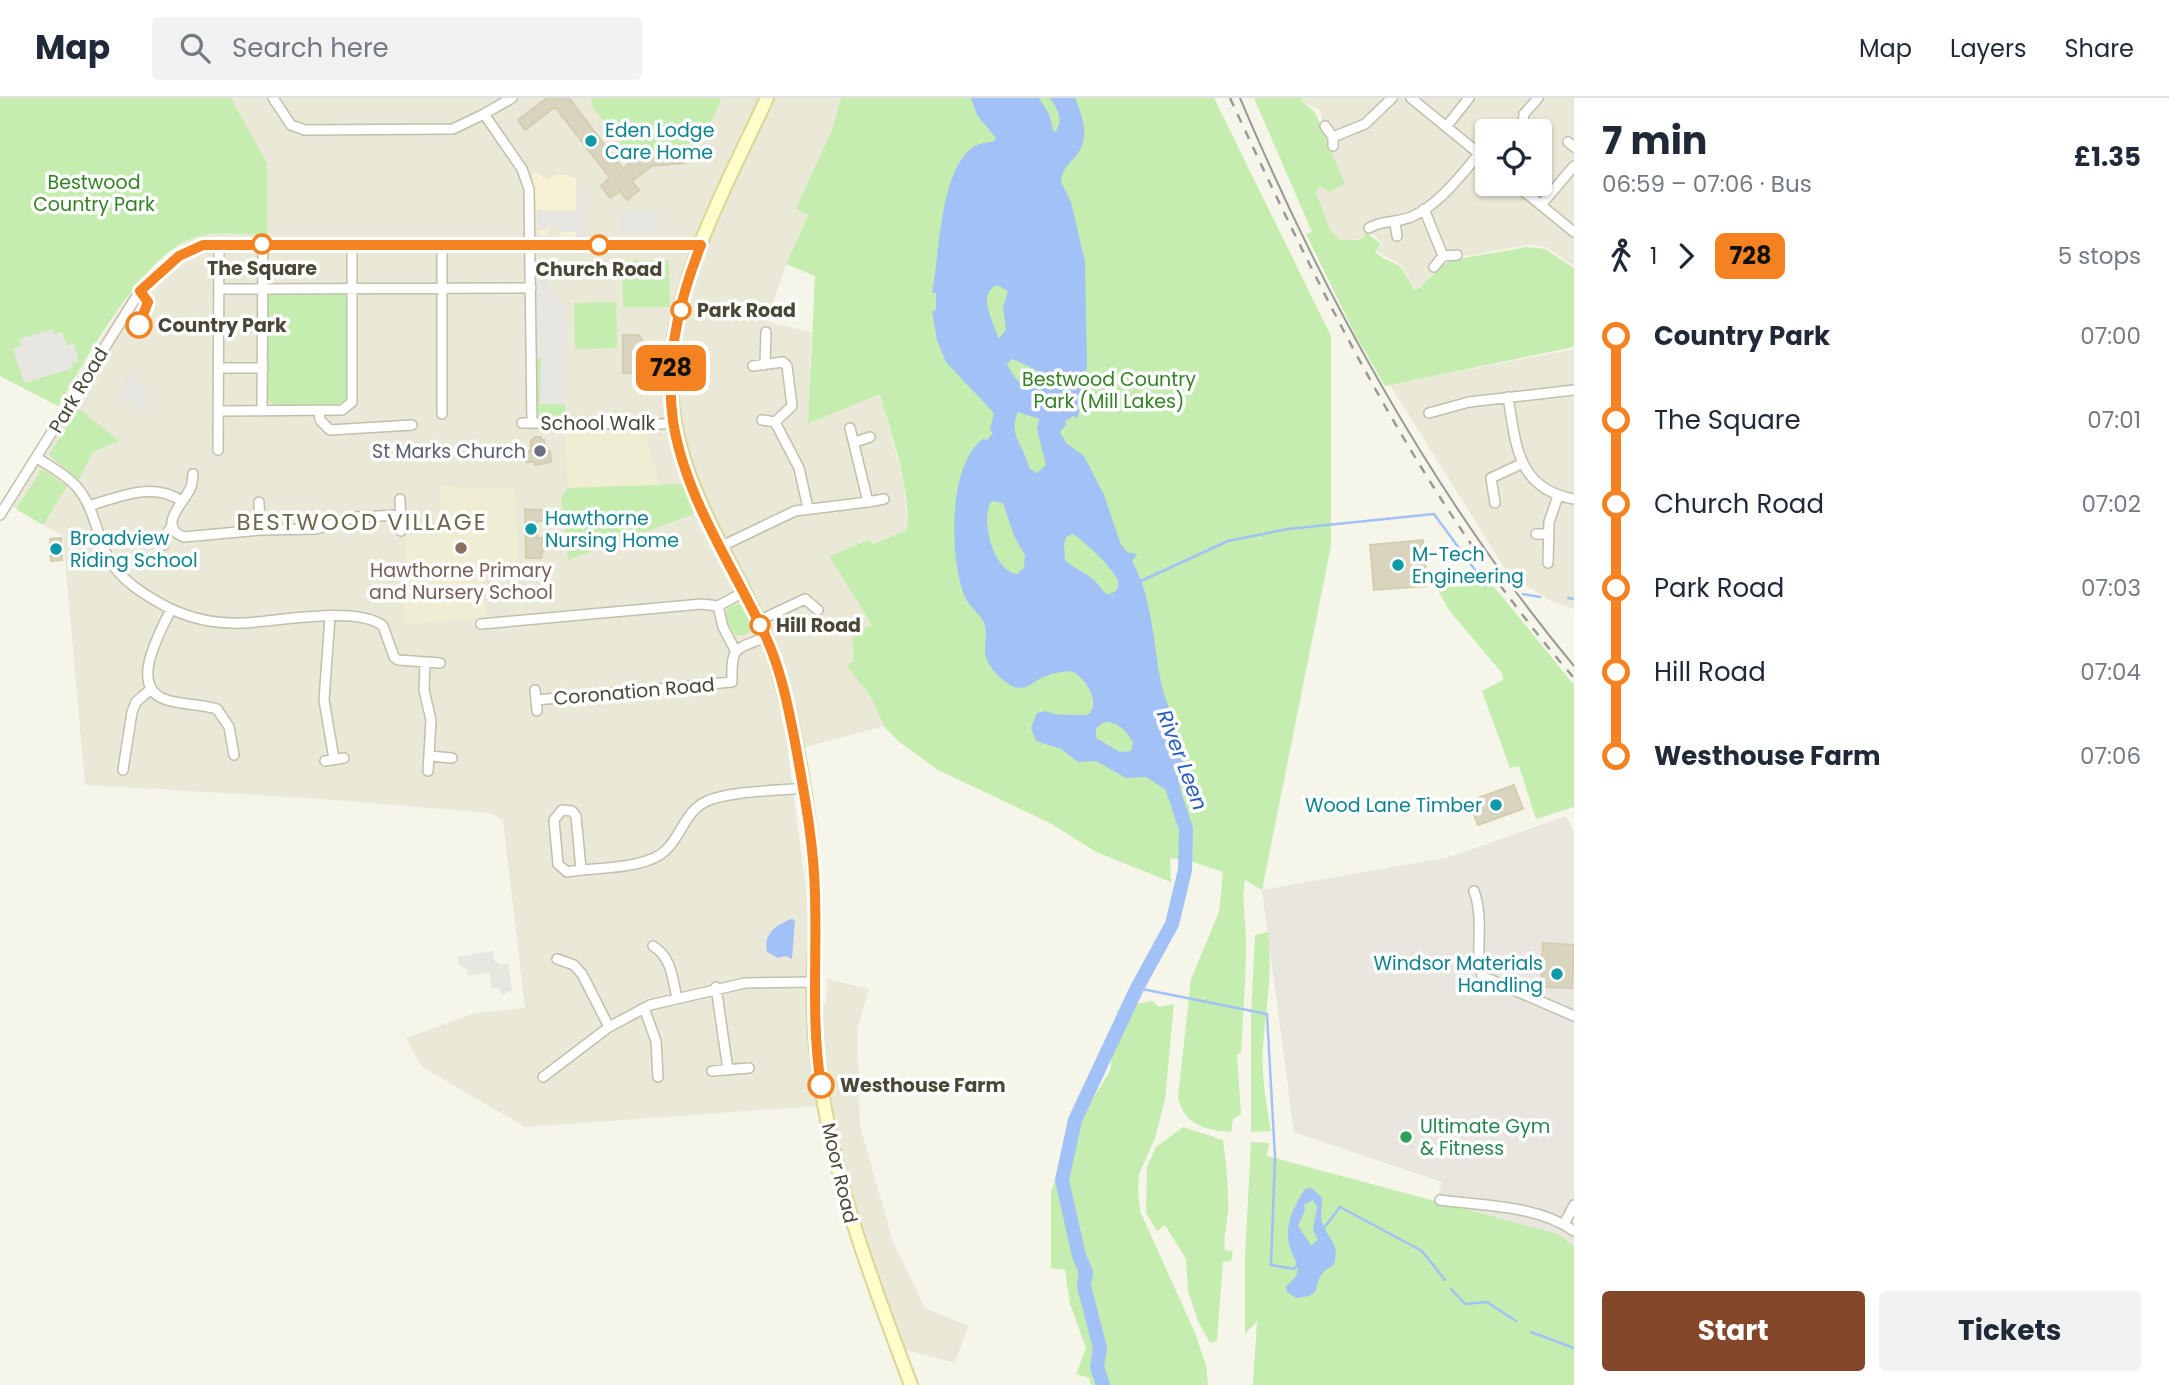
<!DOCTYPE html>
<html lang="en">
<head>
<meta charset="utf-8">
<style>
	body { margin:0; font-family:Poppins,sans-serif; background:#f2f2f3; color:#1f2937; height:100vh; display:flex; flex-direction:column; font-size:26px; white-space:nowrap }
	* { box-sizing:border-box; margin:0 }
	p { font-size:23px; color:#747a83 }
	.icon { flex:none; width:38px; height:38px; fill:none; stroke:currentColor; stroke-width:2; stroke-linecap:round; stroke-linejoin:round }
	.map { position:relative; flex:1; overflow:hidden }
	.drawer { display:flex; flex-direction:column; background:#fff; width:595px }
	.drawer>* { flex:none }
	.badge { padding:0 14px; border-radius:10px; font-size:24px; line-height:46px }
	.controls { position:absolute; left:1475px; top:21px; display:grid; gap:14px }
	.controls a { display:grid; place-items:center; width:77px; height:77px; border-radius:7px; background:#fff; box-shadow:0 2px 5px #0004; font-size:35px }
	.map>.badge { position:absolute; translate:-50% -50%; box-shadow:0 0 0 4px #fff }
	.legs { display:flex; align-items:center; gap:10px; height:77px; padding:0 28px; font-size:23px }
	.legs p { margin-inline-start:auto }
	.headline { display:flex; align-items:center; justify-content:space-between; height:119px; padding:0 28px }
	h1 { font-size:38px; font-weight:700; line-height:52px }
	.primary-button { display:flex; gap:14px; margin-top:auto; padding:14px 28px }
	.primary-button a { flex:1; height:80px; border-radius:7px; background:#844729; color:#fff; font-size:28px; font-weight:700; line-height:80px; text-align:center }
	.primary-button a+a { background:#f2f2f3; color:#1f2937 }
	ul { padding:0 28px; list-style:none }
	li { display:flex; align-items:center; gap:24px; height:84px; font-size:26px }
	li i { display:grid; place-items:center; width:10px; height:100%; margin:0 9px; background:currentColor }
	li i::after { content:''; width:18px; height:18px; margin:-9px; border:5px solid; border-radius:50%; background:#fff }
	li p { margin-inline-start:auto }
	li:first-child i { background:linear-gradient(#0000 50%,currentColor 0) }
	li:last-child i { background:linear-gradient(currentColor 50%,#0000 0) }
	header { display:flex; align-items:center; gap:42px; box-sizing:border-box; height:98px; padding:0 35px; background:#fff; border-bottom:2px solid #e0e1e3 }
	header strong { font-size:33px }
	nav { display:flex; gap:38px; margin-inline-start:auto; font-size:24px }
	.search { width:490px; height:63px; background:#f2f2f3; display:flex; align-items:center; gap:18px; box-sizing:border-box; padding:0 24px; border-radius:7px; color:#747a83; font-size:26px }
	main { display:flex; flex:1; min-height:0 }
	.map>svg:first-child { display:block }
</style>
</head>
<body>
<header>
<strong>Map</strong>
<div class="search"><svg class="icon" aria-label="search" viewBox="0 0 24 24"><circle cx="10" cy="10" r="6"/><path d="M15 15l6 6"/></svg>Search here</div>
<nav><a>Map</a><a>Layers</a><a>Share</a></nav>
</header>
<main>
<div class="map">
<svg width="1574" height="1287" viewBox="0 0 1574 1287">
	<rect width="100%" height="100%" fill="#f6f5e9"/>
	<path fill="#eae8d7" fill-rule="evenodd" d="M231 0H591L592 8 625 50 638 54 683 50 698 53 722 0H841L832 32 797 111 808 116 786 166 767 224 811 234 809 326 880 295 903 381 907 424V432L873 446 867 442 829 458 872 527 852 536 863 590 871 598 884 628 788 654 807 800 806 899 817 1008 525 1029 422 969 406 940 475 915 525 910 503 722 490 715 322 701 85 687 63 438 11 408 68 314 58 308 133 190 186 143 201 137 267 65Z
		M1302 0H1574V168L1546 149 1527 147 1450 161 1441 165 1430 181 1415 191 1401 167 1376 153 1383 146 1372 135 1336 150 1312 93 1333 69 1320 12 1303 4ZM1488 33H1540V86H1488Z
		M1574 251V511L1551 503 1509 477 1390 287Z
		M828 881 869 891 857 932 860 1028 893 1144 925 1210 968 1228 955 1265 903 1251 854 1113 839 1059 827 991 822 911 826 903Z"/>
	<path fill="#f9f1d4" d="M538 74 547 83 555 77H569L576 81V140L561 139V132L557 126 549 128 547 139 539 135 532 75Z"/>
	<path fill="#e8e6de" d="M1566 718 1574 735V1148L1558 1136 1436 1105 1442 1084 1294 1034 1262 792 1450 759Z"/>
	<path fill="#f0eed2" d="M565 329H643L660 389 568 390Z
		M440 389 515 390 518 463 481 466 486 519 404 527 405 437H440Z"/>
	<path fill="#c4edaf" d="M0 0H231L267 65V137C245 137 217 132 196 139 141 156 88 260 58 308L0 278Z
		M591 0H722L698 53C682 50 637 58 627 51 614 41 603 21 592 8Z
		M841 0H1214L1331 238V448L1262 792 1245 782C1241 803 1246 822 1246 843 1246 880 1243 917 1241 954L1237 957 1241 1016 1233 1021 1231 1034C1205 1032 1183 1026 1178 999L1191 881 1219 814 1223 774 1187 762 1170 760 1171 784 1096 754 1050 725 938 672 898 643 884 628 871 599 846 567 854 563 852 536 872 527 829 458 868 442 873 446 907 432C910 386 892 340 880 296L808 326 815 178 786 166 808 117 796 111 832 32Z
		M1254 0H1303L1301 3 1315 14 1345 86 1329 94 1320 88 1316 94 1329 130 1339 142H1359L1367 135 1381 146 1375 154 1383 160 1400 168 1415 192C1432 182 1436 169 1452 162L1527 149 1545 151 1574 170V249L1385 288 1356 238 1306 136 1312 134Z
		M669 162 670 209H623L622 163Z
		M269 193 346 194 348 215 346 302 342 306 274 307 266 301V196Z
		M616 204 617 250 575 251 574 205Z
		M534 260H541L540 306H565V319L536 318Z
		M78 310 119 343 93 354 79 382 49 357Z
		M42 371 67 388 43 427 16 411Z
		M683 386 694 416 568 462 561 399 568 390Z
		M1487 480 1574 587V709L1536 721 1519 668 1510 670 1482 593 1503 582 1502 575 1449 512 1438 492 1458 482Z
		M737 506C748 509 754 522 750 533L744 537 734 536 726 521 727 511Z
		M1268 834C1273 873 1266 909 1263 947 1261 977 1266 1005 1271 1033L1251 1034V917L1255 837Z
		M1152 903 1159 909 1174 906 1165 1002 1155 1040 1139 1076 1138 1093 1140 1113 1195 1235 1206 1267 1208 1287H1091L1089 1280 1076 1276 1086 1250 1070 1206 1065 1172 1051 1170V1093L1086 1012 1110 973 1118 911 1127 921 1136 906Z
		M1183 1029 1223 1042C1226 1065 1229 1090 1228 1114 1227 1127 1223 1140 1225 1152L1233 1153 1231 1163 1223 1164 1217 1242 1210 1245 1198 1223 1188 1193 1186 1161 1165 1127 1157 1133 1146 1115 1147 1069 1156 1049Z
		M1251 1044 1269 1045 1267 1058 1558 1136 1574 1148V1287H1253L1257 1223 1245 1236V1159Z"/>
	<path fill="#e7e6e1" d="M578 91H586V95H590V102H586V140H576V134H561L557 126 549 128 547 132H538L537 112H577Z
		M659 112 656 135H618L623 113Z
		M534 167H549V195L558 196V206H566L565 306H540L541 260H534Z
		M52 231 54 236 62 234 67 247 74 245 79 263 72 265 73 270 24 285 13 251 21 248 19 241Z
		M127 274 146 289V312H134V306H127L125 299 119 306 115 302 122 293Z
		M493 853 494 862 502 867 508 866 512 892 502 897 498 889 492 890 489 874 468 878 467 872 458 866 457 859Z"/>
	<path fill="#a2c1f7" fill-rule="evenodd" d="M971 0H1039L1049 16 1054 35C1065 23 1058 12 1050 0H1075C1083 20 1091 41 1075 59 1067 67 1062 73 1061 84L1071 104 1085 164 1087 268 1078 318 1076 321 1074 318 1065 323 1066 327 1060 334 1066 345 1084 358 1104 397 1121 447 1127 454 1137 456 1132 463C1153 500 1153 547 1162 589 1168 612 1181 632 1184 656 1186 671 1181 680 1179 693L1171 695 1146 679 1126 680 1096 663 1078 664 1061 651 1036 643 1031 630 1037 615 1046 613C1058 619 1072 616 1087 617 1103 607 1085 577 1070 573 1062 574 1051 575 1044 579 1033 583 1028 593 1015 589 1002 584 986 568 985 554 985 544 987 537 985 527 981 516 971 511 966 501 949 466 947 366 983 341L987 342 993 335 990 332 994 315 946 264 937 242 932 213 936 212V195L932 194C940 156 939 74 973 49 979 45 987 45 994 43L996 40 977 17ZM997 187 1008 193 1003 209 1006 232 998 241C996 226 975 197 997 187ZM1013 261 1036 272 1040 284 1038 289C1022 293 1013 279 1007 265ZM1018 314 1039 321 1037 331 1046 367 1037 375 1029 370C1025 349 1007 336 1018 314ZM992 403 1003 405 1014 438 1025 457 1024 470 1017 476C993 474 979 418 992 403ZM1073 436C1084 443 1116 472 1118 484 1119 490 1116 494 1113 499 1103 495 1102 491 1095 483 1087 475 1074 471 1065 462L1064 447 1066 439ZM1104 624C1119 624 1126 632 1133 645L1131 653 1120 654 1096 640V630Z
		M791 821 795 822 792 861 785 858 778 860 767 854C763 836 776 827 791 821Z
		M1312 1090 1322 1100C1322 1109 1319 1121 1324 1129 1332 1146 1339 1144 1334 1167 1322 1173 1318 1179 1316 1193L1309 1198 1296 1200 1287 1194 1286 1188C1311 1170 1288 1161 1288 1138 1287 1121 1296 1105 1305 1091ZM1313 1102 1317 1109 1313 1132 1318 1142 1311 1147 1298 1128 1305 1112 1304 1107Z"/>
	<g fill="none" stroke-linecap="round" stroke-linejoin="round">
		<path stroke="#a2c1f7" stroke-width="2.5" d="M1141 483 1228 443 1288 431 1434 416 1486 487
			M1523 496 1540 499
			M1106 499 1119 493
			M1568 500 1574 501
			M1137 890 1267 916 1275 1059 1271 1167 1294 1171 1298 1166
			M1323 1131 1340 1109 1422 1153 1445 1182
			M1451 1191 1465 1206 1487 1204 1516 1223
			M1531 1234 1574 1250"/>
		<path stroke="#a2c1f7" stroke-width="14" d="M1103 1287 1097 1269 1100 1250 1084 1188 1086 1174 1079 1158 1062 1082 1075 1022 1137 890 1172 826 1185 772 1186 731 1168 677"/>
	</g>
	<path fill="#d9d4be" stroke="#d4ceb0" stroke-width="2" d="M547 0H569L623 71 639 57 642 60H655L654 56 684 53 685 65 652 68 632 83 639 92 627 102 620 93 610 100 601 88 610 80 555 9 525 32 518 22Z
		M623 237H639L642 243 640 276 623 275Z
		M534 339H541V342H544L545 353H550L551 364 535 367V364H526V353H531V342H534Z
		M525 411 550 413V422L537 423V440H542L545 445 541 460H526Z
		M61 440 62 462 51 463 50 441Z
		M1423 442 1427 488 1374 492 1370 447Z
		M1514 687 1523 711 1478 727 1469 703Z
		M1543 845 1574 847 1572 890 1541 889Z"/>
	<g fill="none" stroke-linecap="round" stroke-linejoin="round">
		<defs>
			<path id="street" d="M273 0 291 27 305 32 453 31 484 16
				M512 0 484 16 522 71 529 91 532 325
				M1411 0 1488 63
				M1325 28 1333 39V48
				M1446 29 1469 0
				M1522 33 1524 16 1538 0
				M1333 39 1365 26 1392 0
				M1568 44 1574 49
				M1515 86 1574 134
				M1541 107 1574 68
				M1424 111 1443 158
				M1395 125 1397 138
				M1369 130C1382 122 1396 125 1411 119 1439 107 1460 78 1479 56
				M442 146V316
				M1434 169 1443 158 1457 157
				M219 191 531 190
				M765 267 766 234
				M753 268 783 264 787 268 792 308 775 324 762 322
				M218 270H263
				M1508 299C1516 347 1517 391 1574 401
				M319 312 320 322 330 332 412 327
				M218 313 342 312 352 304V146
				M262 313 263 146
				M1429 315 1469 304 1574 292
				M775 324 799 370 808 410
				M522 325 664 326 673 323
				M855 344 870 339
				M218 352 219 146
				M37 360C50 368 65 376 76 388 93 407 96 433 106 455 117 481 146 498 169 510 192 521 217 526 242 525 275 524 357 507 383 528L394 559 398 562 440 565
				M193 376C192 382 193 387 189 393 181 407 158 429 184 439L260 432 316 431 356 419 400 417
				M400 401 401 433
				M259 404 260 432
				M868 404 884 401
				M1495 405 1491 380 1521 366
				M89 408C118 399 155 383 181 403
				M0 417 140 193 179 158 194 149 219 146 701 147
				M1536 436H1549
				M164 447 165 438 171 429
				M720 449 795 413 868 404 850 330
				M1548 465 1549 424 1558 398
				M718 508 723 529 735 552
				M171 511C160 535 127 590 167 602 183 607 200 606 217 611L229 629 234 657
				M330 519 324 602 334 661
				M758 523 805 501 818 512
				M481 526 702 506 718 508 744 494
				M425 565 424 592 431 622 428 673
				M535 592 537 613
				M536 602 732 584C731 547 735 552 766 539
				M429 658 452 660
				M325 663 344 660
				M123 672 132 614 136 604 151 591
				M581 771 576 718 572 713 562 712 554 722 558 766 567 774C595 769 646 772 666 752 682 737 685 713 707 703 729 693 777 693 803 690
				M1474 793C1485 824 1474 852 1482 878L1574 918
				M653 848C672 860 672 879 677 900
				M557 861 574 867 582 876 609 929
				M716 889 728 972
				M644 910 656 943 658 979
				M712 973 749 970
				M543 979 609 929 650 907 745 885 814 884
				M1440 1102C1484 1108 1537 1107 1574 1133
				M1564 1126 1574 1107"/>
			<path id="secondary" d="M767 0C728 85 671 184 671 279 670 377 731 456 768 543 777 566 783 590 789 614 803 672 812 735 815 795 817 846 810 898 816 950 829 1072 868 1173 911 1287"/>
		</defs>
		<use href="#street" stroke="#c2bfab" stroke-width="12"/>
		<use href="#secondary" stroke="#d9d696" stroke-width="16"/>
		<use href="#street" stroke="#fff" stroke-width="9"/>
		<use href="#secondary" stroke="#fffeca" stroke-width="12"/>
		<path stroke="#999" stroke-width="2" d="M1240 0C1326 203 1433 398 1574 568"/>
		<path stroke="#999" stroke-width="2.5" stroke-dasharray="9 9" stroke-linecap="butt" d="M1230 0C1325 205 1425 408 1574 580"/>
	</g>
	<g fill="none" stroke-linecap="round" stroke-linejoin="round">
		<defs>
			<path id="line-1" d="M139 227 148 204 140 193 179 158 203 147H701C679 202 665 265 673 323 685 400 733 468 765 537 781 571 788 608 795 644 804 694 814 746 815 797 817 861 811 924 821 987"/>
		</defs>
		<use href="#line-1" stroke="#fff" stroke-width="16"/>
		<use href="#line-1" stroke="#f58220" stroke-width="10"/>
	</g>
	<g fill="#0f9aa8" stroke="#fff" stroke-width="2.5">
		<circle cx="591" cy="43" r="7"/>
		<circle cx="531" cy="431" r="7"/>
		<circle cx="56" cy="451" r="7"/>
		<circle cx="1398" cy="467" r="7"/>
		<circle cx="1496" cy="707" r="7"/>
		<circle cx="1557" cy="876" r="7"/>
	</g>
	<g fill="#fff" stroke="#f58220" stroke-width="3.5">
		<circle cx="262" cy="146" r="9"/>
		<circle cx="599" cy="147" r="9"/>
		<circle cx="681" cy="212" r="9"/>
		<circle cx="139" cy="227" r="12"/>
		<circle cx="760" cy="527" r="9"/>
		<circle cx="821" cy="987" r="12"/>
	</g>
	<circle fill="#6b7280" stroke="#fff" stroke-width="2.5" cx="540" cy="353" r="7"/>
	<circle fill="#8d6e63" stroke="#fff" stroke-width="2.5" cx="461" cy="450" r="7"/>
	<circle fill="#2e9e5b" stroke="#fff" stroke-width="2.5" cx="1406" cy="1039" r="7"/>
	<g text-anchor="middle" stroke-width="7" stroke-linejoin="round" paint-order="stroke">
		<g font-size="19" fill="#0d838f" stroke="#fff" text-anchor="start">
			<text x="605" y="39">Eden Lodge<tspan x="605" dy="22">Care Home</tspan></text>
			<text x="545" y="427">Hawthorne<tspan x="545" dy="22">Nursing Home</tspan></text>
			<text x="70" y="447">Broadview<tspan x="70" dy="22">Riding School</tspan></text>
			<text x="1412" y="463">M-Tech<tspan x="1412" dy="22">Engineering</tspan></text>
			<text x="1482" y="714" text-anchor="end">Wood Lane Timber</text>
			<text x="1543" y="872" text-anchor="end">Windsor Materials<tspan x="1543" dy="22">Handling</tspan></text>
		</g>
		<g font-size="19" fill="#338224" stroke="#fff">
			<text x="94" y="91">Bestwood<tspan x="94" dy="22">Country Park</tspan></text>
			<text x="1109" y="288">Bestwood Country<tspan x="1109" dy="22">Park (Mill Lakes)</tspan></text>
		</g>
		<g font-size="19" font-weight="bold" fill="#4b4737" stroke="#fff" text-anchor="start">
			<text x="262" y="177" text-anchor="middle">The Square</text>
			<text x="599" y="178" text-anchor="middle">Church Road</text>
			<text x="697" y="219">Park Road</text>
			<text x="158" y="234">Country Park</text>
			<text x="776" y="534">Hill Road</text>
			<text x="840" y="994">Westhouse Farm</text>
		</g>
		<g font-size="19" fill="#4b4737" stroke="#fff">
			<text transform="translate(78 292) rotate(-59)" y="7">Park Road</text>
			<text x="598" y="332">School Walk</text>
			<text transform="translate(634 593) rotate(-5)" y="7">Coronation Road</text>
			<text transform="translate(840 1075) rotate(77)" y="7">Moor Road</text>
		</g>
		<g font-size="19" fill="#5b616d" stroke="#fff" text-anchor="end">
			<text x="526" y="360">St Marks Church</text>
		</g>
		<g font-size="19" fill="#785e54" stroke="#fff">
			<text x="461" y="479">Hawthorne Primary<tspan x="461" dy="22">and Nursery School</tspan></text>
		</g>
		<g font-size="19" fill="#27864d" stroke="#fff" text-anchor="start">
			<text x="1420" y="1035">Ultimate Gym<tspan x="1420" dy="22">&amp; Fitness</tspan></text>
		</g>
		<g font-size="21" font-style="italic" fill="#255dc1" stroke="#fff">
			<text transform="translate(1182 662) rotate(69)" y="7">River Leen</text>
		</g>
		<g font-size="23" letter-spacing="2" fill="#6e684d" stroke="#fff">
			<text x="362" y="432">BESTWOOD VILLAGE</text>
		</g>
	</g>
</svg>
<div class="controls">
<a><svg class="icon" aria-label="locate" viewBox="0 0 24 24"><circle cx="12" cy="12" r="6"/><path d="M12 2v4M12 18v4M2 12h4M18 12h4"/></svg></a>
</div>
<b class="badge" style="left:671px;top:270px;background:#f58220;color:#111">728</b>
</div>
<section class="drawer">
<div class="headline"><div><h1>7 min</h1><p>06:59 – 07:06 · Bus</p></div><b>£1.35</b></div>
<div class="legs"><svg class="icon" aria-label="walk" viewBox="0 0 24 24"><circle cx="13" cy="4" r="2"/><path d="M13 8l-2 6 4 7M11 14l-3 7M7 12l3-4h3l4 4"/></svg>1<svg class="icon" aria-label="forward" viewBox="0 0 24 24"><path d="M9 5l7 7-7 7"/></svg><b class="badge" style="background:#f58220;color:#111">728</b><p>5 stops</p></div>
<ul>
<li><i style="color:#f58220"></i><b>Country Park</b><p>07:00</p></li>
<li><i style="color:#f58220"></i><span>The Square</span><p>07:01</p></li>
<li><i style="color:#f58220"></i><span>Church Road</span><p>07:02</p></li>
<li><i style="color:#f58220"></i><span>Park Road</span><p>07:03</p></li>
<li><i style="color:#f58220"></i><span>Hill Road</span><p>07:04</p></li>
<li><i style="color:#f58220"></i><b>Westhouse Farm</b><p>07:06</p></li>
</ul>
<div class="primary-button"><a>Start</a><a>Tickets</a></div>
</section>
</main>
</body>
</html>
